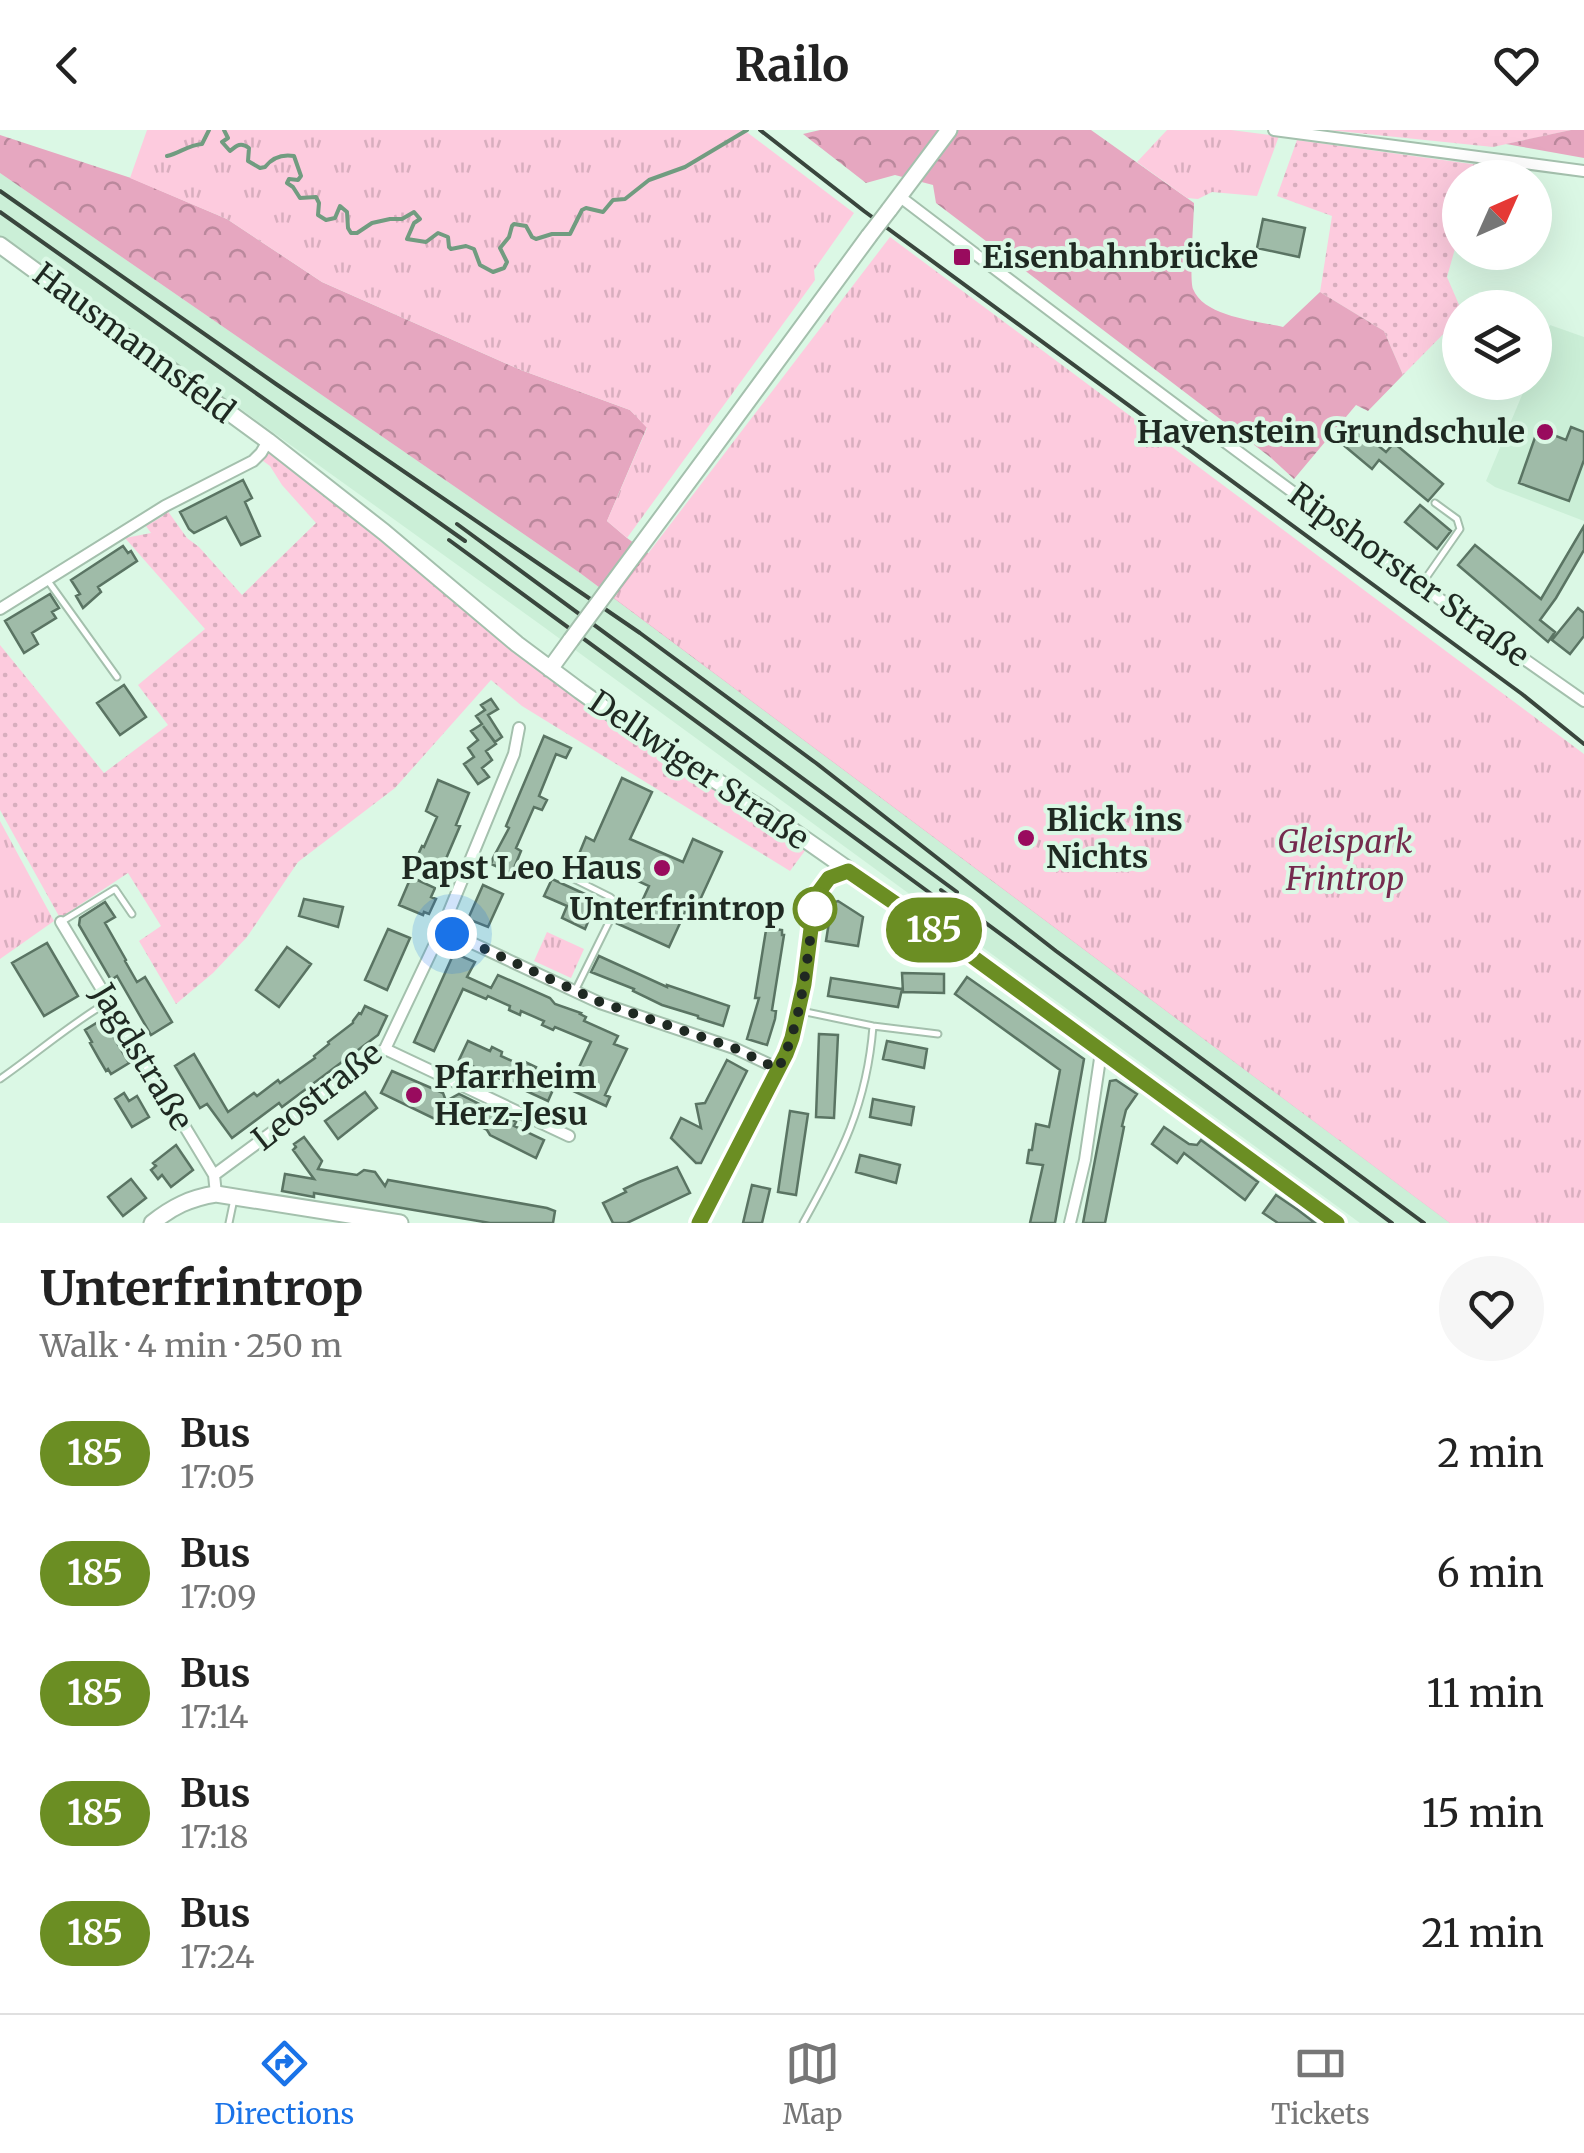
<!DOCTYPE html>
<html lang="en">
<head>
<meta charset="utf-8">
<style>
	body { margin:0; font-family:Merriweather,serif; background:#f6f6f6; color:#222; height:100vh; display:flex; flex-direction:column; font-size:38px; white-space:nowrap }
	* { box-sizing:border-box; margin:0 }
	p { font-size:32px; color:#767676 }
	.icon { flex:none; width:55px; height:55px; fill:none; stroke:currentColor; stroke-width:2; stroke-linecap:round; stroke-linejoin:round }
	.map { position:relative; height:1093px; overflow:hidden }
	.details { display:flex; flex-direction:column; background:#fff; flex:1 }
	.details>* { flex:none }
	.badge { padding:0 20px; border-radius:32px; font-size:35px; line-height:65px }
	.needle { width:65px; rotate:45deg }
	.tools { position:absolute; left:1442px; top:30px; display:grid; gap:20px }
	.tools a { display:grid; place-items:center; width:110px; height:110px; border-radius:50%; background:#fff; box-shadow:0 10px 40px #0002; font-size:50px }
	.you { position:absolute; width:50px; height:50px; margin:-25px; border:8px solid #fff; border-radius:50%; background:#1a73e8; box-shadow:0 0 0 15px #1a73e833 }
	.map>.badge { position:absolute; translate:-50% -50%; box-shadow:0 0 0 5px #fff }
	.round { display:grid; place-items:center; flex:none; width:105px; height:105px; border-radius:52px; background:#f6f6f6 }
	.head { display:flex; align-items:center; justify-content:space-between; height:170px; padding:0 40px }
	h1 { font-size:48px; font-weight:700; line-height:75px }
	ul { padding:0; list-style:none }
	li { display:flex; align-items:center; gap:30px; height:120px; padding:0 40px }
	li div { flex:1 }
	li b { display:block; font-size:38px }
	li em { font-style:normal }
	li .badge { min-width:110px; font-weight:700; text-align:center }
	header { display:flex; justify-content:space-between; align-items:center; height:130px; padding:0 40px; background:#fff; font-size:45px; font-weight:700 }
	.tabs { display:flex; justify-content:space-around; align-items:center; height:140px; border-top:2px solid #e0e0e0; background:#fff; font-size:28px; color:#767676 }
	.tabs a { display:grid; justify-items:center; gap:5px }
	.tabs .on { color:#1a73e8 }
	.map>svg:first-child { display:block }
</style>
</head>
<body>
<header><svg class="icon" aria-label="back" viewBox="0 0 24 24"><path d="M15 5l-7 7 7 7"/></svg>Railo<svg class="icon" aria-label="heart" viewBox="0 0 24 24"><path d="M12 20l-8-8c-3-5 5-10 8-4 3-6 11-1 8 4z"/></svg></header>
<div class="map">
<svg width="1584" height="1093" viewBox="0 0 1584 1093">
	<defs>
		<pattern id="grass-dots" width="8" height="8" patternUnits="userSpaceOnUse" patternTransform="scale(2.5)"><rect width="8" height="8" fill="#fdcbde"/><path d="M2 2h.1M6 6h.1" fill="none" stroke="#d8aebe" stroke-width="1.8" stroke-linecap="round"/></pattern>
		<pattern id="forest-crowns" width="20" height="18" patternUnits="userSpaceOnUse" patternTransform="scale(2.5)"><rect width="20" height="18" fill="#e6a7c0"/><path d="M2 6a3 3 0 1 1 6 0M12 15a3 3 0 1 1 6 0" fill="none" stroke="#ba889c"/></pattern>
		<pattern id="park-tufts" width="24" height="20" patternUnits="userSpaceOnUse" patternTransform="scale(2.5)"><rect width="24" height="20" fill="#fdcbde"/><path d="M3 7l-1-3M5 7V3M7 7l1-3M15 17l-1-3M17 17v-4M19 17l1-3" fill="none" stroke="#d8aebe"/></pattern>
	</defs>
	<rect width="100%" height="100%" fill="#dbf8e5"/>
	<path fill="#cbefd7" d="M0 43 580 443 1450 1093H1360L541 495 0 106Z
		M1550 195 1584 207V391L1495 357 1486 351 1527 253 1535 252V233Z"/>
	<path fill="url(#grass-dots)" d="M1328 0H1571L1493 17Z
		M1297 10 1479 35 1475 47 1460 48V101L1447 147 1460 177V187L1403 245 1384 201 1320 162 1332 86 1277 66Z
		M271 319 600 583 807 718 790 741 522 576 491 550 395 658 298 732 247 807 213 843 176 874 139 811 161 796 128 743 60 788 0 680V515L104 643 168 595 138 555 205 499 125 408 151 403 146 396 163 386 167 380 187 408 199 417 242 465 316 393 282 355 270 336 259 328Z"/>
	<path fill="url(#forest-crowns)" d="M820 0H1091L1194 73C1194 89 1189 148 1193 159 1204 187 1258 191 1283 197L1320 162 1384 201 1403 245 1368 281 1356 275 1294 349 1270 327 936 73 933 55 895 45 866 53 803 4Z
		M1571 0H1584V28L1506 14Z
		M0 5 131 48 227 89 322 152 521 240 630 280 647 297 607 391 627 408 1584 1093H1450L580 443 0 43Z"/>
	<path fill="url(#park-tufts)" d="M147 0H744L854 83 814 140 815 150 627 408 607 391 647 298 630 280 521 240 322 152 227 89 130 48Z
		M1167 0H1231L1279 6 1257 66 1212 62 1198 69 1187 68 1137 32Z
		M890 107 1584 624V1093H1450L614 468Z
		M0 691 54 791 0 829Z
		M547 802 584 819 571 848 534 831Z"/>
	<g fill="none" stroke-linecap="round" stroke-linejoin="round">
		<path stroke="#719c80" stroke-width="4" d="M224 0 228 8 222 12 230 21C237 15 241 12 249 18L248 31 260 38 265 37C272 28 282 24 294 26L301 46 298 50 289 49 287 53 293 57 300 68 316 67 319 73 318 85 326 90 335 88 340 76 347 82 348 98 351 103H357L372 93 390 89H402L414 82 420 89 414 93 407 109 426 112 438 103 448 107 449 117 451 119 466 116 474 119 480 135 493 142 504 138 507 132 500 118 509 107 512 96 514 94 526 96 532 107 536 109 552 104H570L582 80 586 78 603 82 613 70 625 69 649 50 685 37 747 0
			M167 26C180 23 188 15 202 14L209 0"/>
	</g>
	<path fill="#9fbba8" stroke="#5a7463" stroke-width="2.5" d="M1263 89 1305 98 1299 127 1257 118Z
		M1354 296 1386 322 1394 313 1443 354 1428 371 1379 330 1372 339 1341 313Z
		M1571 297 1584 302V330L1569 371 1519 353 1538 299 1566 310Z
		M243 350 252 368 245 372 260 406 241 415 226 387 194 403 189 399 180 382Z
		M1420 375 1451 401 1437 419 1405 392Z
		M1584 396V420L1556 468 1540 490 1555 502 1548 512 1458 435 1475 415 1541 469Z
		M123 416 128 423 131 421 137 431 98 457 101 462 83 478 76 466 80 464 71 450Z
		M50 464 59 478 52 482 56 488 32 503 38 514 24 523 5 491Z
		M1578 478 1584 483V506L1570 524 1552 510Z
		M124 555 146 587 120 605 97 573Z
		M491 569 498 579 488 585 502 607 495 612 483 596 496 614 486 621 492 630 482 638 489 647 478 654 464 634 474 627 468 618 478 610 471 601 482 594 476 586 485 580 481 575Z
		M544 606 571 618 566 628 556 624 539 666 547 670 542 680 534 677 516 718 521 721 512 743 491 734 493 728 509 698 506 696Z
		M622 648 652 662 630 709 683 732 693 709 722 722 700 770 692 767 669 817 616 793 622 775 637 782 649 756 579 724 586 707 594 711Z
		M438 650 469 663 456 695 460 696 442 738 417 727 422 716 424 717 437 687 426 681Z
		M411 747 435 758 431 767 436 769 429 784 424 782 423 785 399 775Z
		M552 749 609 775 604 787 598 784 596 789 590 787 585 799 562 788 567 776 544 766Z
		M483 755 503 764 488 797 468 789Z
		M304 769 343 777 338 797 299 786Z
		M838 771 863 787 858 816 826 811 832 773Z
		M105 772 115 787 105 793 126 830 125 831 137 852 145 847 172 892 151 905 117 846 111 850 79 795 80 788Z
		M768 798 782 800V805H784L772 880 776 881 775 889 767 915 747 909 759 868H755L766 800Z
		M388 799 410 808 387 860 365 850Z
		M47 813 78 866 44 886 12 833Z
		M287 817 311 834 279 877 256 860Z
		M454 823 475 832 467 847 491 858 498 845 550 868 555 874 581 883 580 884 586 887 584 891 618 906 614 914 627 919 605 965 610 967 606 976 556 953 548 971 459 930 468 911 490 921 492 917 502 922 501 926 523 936 525 932 536 937 534 941 557 951 561 942 574 948 591 912 555 897 553 900 542 895 544 891 521 881 520 885 509 880 510 876 488 866 486 869 463 859 434 921 414 912Z
		M599 826 667 857V855L729 876 723 896 698 888V886L662 875 633 861 634 859 591 842Z
		M902 843 944 844V863L903 862Z
		M967 847 1084 929 1055 1093H1030L1043 1035 1027 1033 1029 1020H1032L1036 994 1049 997 1060 940 955 864Z
		M831 848 902 859 898 877 828 866Z
		M365 876 387 886 378 905 282 977 279 973 232 1008 207 974 200 978 175 936 194 924 228 982 254 963 257 966 278 950 280 953 315 928 314 926 329 914 328 912 353 893V891L359 883 361 884Z
		M103 889 129 933 111 944 108 939 106 941 99 929 90 913 92 912 85 900Z
		M819 904 838 905 834 988 816 987Z
		M887 911 927 919 924 938 883 929Z
		M727 930 747 941 701 1033H696L671 1008 681 988 701 998 696 974 705 973Z
		M392 941 443 963 446 971 459 964 516 992 514 996 544 1010 536 1028 490 1005 487 1000 441 977 435 989 381 963Z
		M1116 950 1137 964 1126 980 1122 996 1124 997 1105 1093H1083L1110 951Z
		M365 962 377 978 338 1009 325 991Z
		M124 963 129 971 137 966 149 987 132 997 115 969Z
		M873 969 914 977 911 995 870 987Z
		M790 981 808 984 796 1065 778 1062Z
		M1164 997 1189 1014 1197 1015 1201 1010 1258 1052 1245 1070 1184 1023 1177 1033 1152 1014Z
		M304 1007 322 1031 318 1039 357 1045 364 1040 375 1042 385 1056 388 1050 547 1078 555 1081 553 1093H490L314 1063V1067L282 1061 285 1044 314 1049 293 1020 296 1017 294 1014Z
		M176 1015 193 1040 171 1057 162 1045 158 1049 151 1040 156 1036 153 1033Z
		M860 1025 900 1035 896 1053 856 1042Z
		M677 1037 690 1063 627 1093H613L603 1073 626 1062 624 1059 639 1052Z
		M131 1049 146 1068 123 1086 108 1067Z
		M752 1055 770 1059 762 1093H743Z
		M1276 1065 1298 1080 1315 1093H1278L1263 1083Z"/>
	<g fill="none" stroke-linecap="round" stroke-linejoin="round">
		<defs>
			<path id="lane" d="M48 451 117 547
				M1421 455 1460 399 1457 389 1435 373
				M572 748 610 767 616 772 613 784 575 861
				M61 792 115 759 132 784
				M801 881 873 896 938 904
				M0 949C36 924 70 894 108 872
				M229 1093 234 1069
				M803 1093C841 1025 867 975 873 896"/>
			<path id="street" d="M1274 0 1584 41
				M899 66C1125 238 1351 409 1584 571
				M0 479 165 376 253 331 261 323 268 311
				M61 792 214 1045 216 1064
				M442 799 600 873 734 918 779 939
				M385 919 569 1006
				M214 1045 385 919 442 799 514 624 519 598
				M1070 1093 1085 1030 1101 922"/>
			<path id="secondary" d="M889 80 949 0
				M0 115 268 311 384 402 517 514 580 561 632 598 763 680 966 822 1337 1093
				M711 321 869 106
				M550 539 571 510
				M152 1093C172 1077 190 1068 216 1064L400 1093
				M699 1093 786 924 792 908 804 854 815 767 829 748 848 741"/>
		</defs>
		<use href="#lane" stroke="#a4c0ad" stroke-width="9"/>
		<use href="#street" stroke="#a4c0ad" stroke-width="14"/>
		<use href="#secondary" stroke="#a4c0ad" stroke-width="19"/>
		<use href="#lane" stroke="#fff" stroke-width="5"/>
		<use href="#street" stroke="#fff" stroke-width="10"/>
		<use href="#secondary" stroke="#fff" stroke-width="15"/>
		<path stroke="#39463d" stroke-width="4" d="M760 0 864 81 1522 564 1584 614
			M0 61 276 254 640 503 816 633 1056 821 1424 1093
			M0 82 465 411
			M457 394 957 762
			M449 410 949 777
			M941 760 1392 1093"/>
		<defs>
			<path id="secondary-bridge" d="M869 106 889 80
				M571 510 711 321"/>
		</defs>
		<use href="#secondary-bridge" stroke="#a4c0ad" stroke-width="19" stroke-linecap="butt"/>
		<use href="#secondary-bridge" stroke="#fff" stroke-width="15"/>
	</g>
	<g fill="none" stroke-linecap="round" stroke-linejoin="round">
		<defs>
			<path id="line" d="M699 1093 786 924 792 908 804 854 815 767 829 748 848 741 966 822 1337 1093"/>
		</defs>
		<use href="#line" stroke="#fff" stroke-width="22"/>
		<use href="#line" stroke="#6b8e23" stroke-width="15"/>
		<path stroke="#1f2922" stroke-width="10" stroke-dasharray="0 18" d="M452 804 600 872 734 918 778 939C804 889 805 833 815 779"/>
	</g>
	<g fill="#990b5e" stroke="#dbf8e5" stroke-width="4">
		<rect x="952" y="117" width="20" height="20" rx="5"/>
		<circle cx="1545" cy="302" r="10"/>
		<circle cx="1026" cy="708" r="10"/>
		<circle cx="662" cy="738" r="10"/>
		<circle cx="414" cy="965" r="10"/>
	</g>
	<circle fill="#fff" stroke="#6b8e23" stroke-width="5" cx="815" cy="779" r="20"/>
	<g text-anchor="middle" stroke-width="8" stroke-linejoin="round" paint-order="stroke">
		<g font-size="32" font-weight="bold" fill="#1f2922" stroke="#dbf8e5" text-anchor="start">
			<text x="982" y="138">Eisenbahnbrücke</text>
			<text x="1525" y="313" text-anchor="end">Havenstein Grundschule</text>
			<text x="1046" y="701">Blick ins<tspan x="1046" dy="37">Nichts</tspan></text>
			<text x="642" y="749" text-anchor="end">Papst Leo Haus</text>
			<text x="434" y="958">Pfarrheim<tspan x="434" dy="37">Herz-Jesu</tspan></text>
		</g>
		<g font-size="32" fill="#1f2922" stroke="#dbf8e5">
			<text transform="translate(134 213) rotate(37)" y="11">Hausmannsfeld</text>
			<text transform="translate(1409 445) rotate(36)" y="11">Ripshorster Straße</text>
			<text transform="translate(699 640) rotate(34)" y="11">Dellwiger Straße</text>
			<text transform="translate(142 927) rotate(59)" y="11">Jagdstraße</text>
			<text transform="translate(317 966) rotate(-38)" y="11">Leostraße</text>
		</g>
		<g font-size="32" font-style="italic" fill="#752b4e" stroke="#dbf8e5">
			<text x="1345" y="723">Gleispark<tspan x="1345" dy="37">Frintrop</tspan></text>
		</g>
		<g font-size="32" font-weight="bold" fill="#1f2922" stroke="#dbf8e5" text-anchor="end">
			<text x="785" y="790">Unterfrintrop</text>
		</g>
	</g>
</svg>
<div class="tools">
<a><svg class="needle" viewBox="-14 -14 28 28"><path d="M0-13l5 13h-10z" fill="#e53935"/><path d="M0 13l5-13h-10z" fill="#767676"/></svg></a>
<a><svg class="icon" aria-label="layers" viewBox="0 0 24 24"><path d="M12 4l9 5-9 5-9-5zM3 14l9 5 9-5"/></svg></a>
</div>
<div class="you" style="left:452px;top:804px"></div>
<b class="badge" style="left:934px;top:800px;background:#6b8e23;color:#fff">185</b>
</div>
<section class="details">
<div class="head"><div><h1>Unterfrintrop</h1><p>Walk · 4 min · 250 m</p></div><a class="round"><svg class="icon" aria-label="heart" viewBox="0 0 24 24"><path d="M12 20l-8-8c-3-5 5-10 8-4 3-6 11-1 8 4z"/></svg></a></div>
<ul>
<li><span class="badge" style="background:#6b8e23;color:#fff">185</span><div><b>Bus</b><p>17:05</p></div><em>2 min</em></li>
<li><span class="badge" style="background:#6b8e23;color:#fff">185</span><div><b>Bus</b><p>17:09</p></div><em>6 min</em></li>
<li><span class="badge" style="background:#6b8e23;color:#fff">185</span><div><b>Bus</b><p>17:14</p></div><em>11 min</em></li>
<li><span class="badge" style="background:#6b8e23;color:#fff">185</span><div><b>Bus</b><p>17:18</p></div><em>15 min</em></li>
<li><span class="badge" style="background:#6b8e23;color:#fff">185</span><div><b>Bus</b><p>17:24</p></div><em>21 min</em></li>
</ul>
</section>
<nav class="tabs">
<a class="on"><svg class="icon" aria-label="directions" viewBox="0 0 24 24"><path d="M12 3l9 9-9 9-9-9zM9 14v-3h6M13 9l2 2-2 2"/></svg>Directions</a>
<a><svg class="icon" aria-label="map" viewBox="0 0 24 24"><path d="M3 6l6-2 6 2 6-2v14l-6 2-6-2-6 2zM9 4v14M15 6v14"/></svg>Map</a>
<a><svg class="icon" aria-label="tickets" viewBox="0 0 24 24"><path d="M3 7h18v10H3zM15 7v10"/></svg>Tickets</a>
</nav>
</body>
</html>
